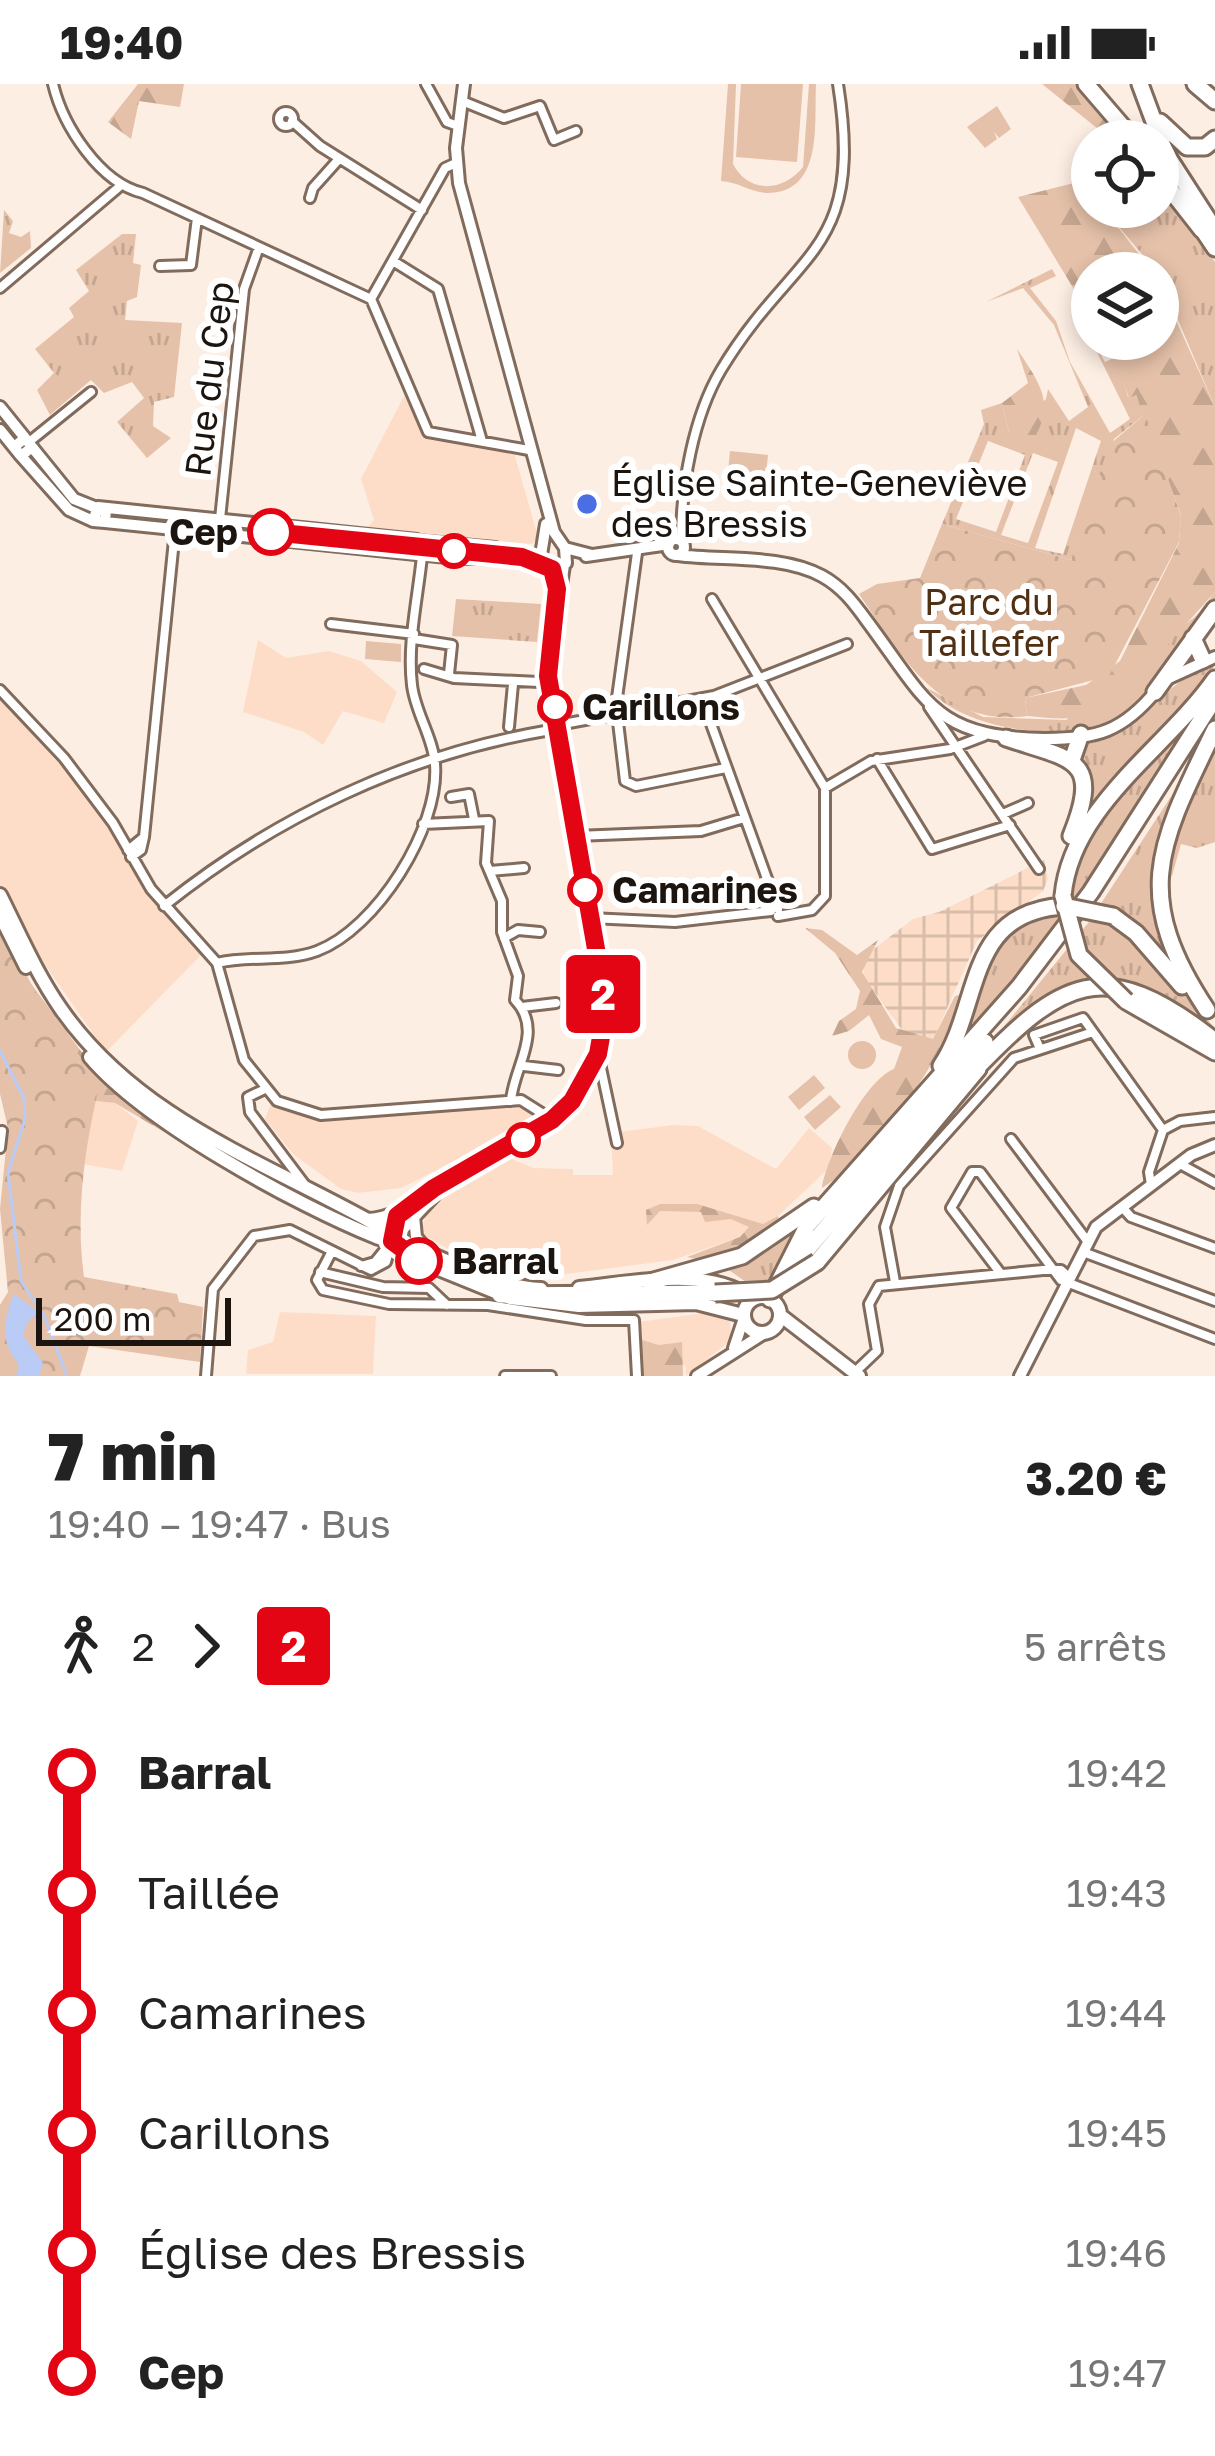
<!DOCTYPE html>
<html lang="fr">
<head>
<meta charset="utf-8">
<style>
	body { margin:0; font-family:"Golos Text",sans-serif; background:#f2f2f2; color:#222; height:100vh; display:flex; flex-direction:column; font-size:45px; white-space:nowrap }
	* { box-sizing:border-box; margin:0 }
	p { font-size:39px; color:#767676 }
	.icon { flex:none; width:66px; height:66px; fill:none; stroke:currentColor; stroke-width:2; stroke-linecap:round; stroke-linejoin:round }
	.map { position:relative; height:1292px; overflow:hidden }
	.panel { display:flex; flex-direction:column; background:#fff; flex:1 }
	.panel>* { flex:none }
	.badge { padding:0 24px; border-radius:9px; font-size:42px; line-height:78px }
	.fabs { position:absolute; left:1071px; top:36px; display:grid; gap:24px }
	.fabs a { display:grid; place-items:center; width:108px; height:108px; border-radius:50%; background:#fff; box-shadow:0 6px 18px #0003; font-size:60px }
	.scale { position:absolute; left:36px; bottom:30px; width:195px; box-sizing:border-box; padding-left:12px; border:6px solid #1c140e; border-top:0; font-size:33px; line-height:42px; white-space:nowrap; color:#1c140e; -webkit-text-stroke:9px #fff; paint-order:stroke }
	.map>.badge { position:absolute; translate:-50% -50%; box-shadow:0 0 0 6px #fff }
	.legs { display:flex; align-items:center; gap:18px; height:132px; padding:0 48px; font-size:39px }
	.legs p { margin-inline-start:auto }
	.headline { display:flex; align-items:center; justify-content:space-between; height:204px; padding:0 48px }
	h1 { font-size:66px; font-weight:800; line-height:90px }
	ul { padding:0 48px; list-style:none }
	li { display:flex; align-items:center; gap:42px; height:120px; font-size:45px }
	li i { display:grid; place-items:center; width:18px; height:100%; margin:0 15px; background:currentColor }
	li i::after { content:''; width:30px; height:30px; margin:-15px; border:9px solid; border-radius:50%; background:#fff }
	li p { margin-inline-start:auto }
	li:first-child i { background:linear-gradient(#0000 50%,currentColor 0) }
	li:last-child i { background:linear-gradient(currentColor 50%,#0000 0) }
	.status { display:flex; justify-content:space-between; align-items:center; height:84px; padding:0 60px; background:#fff; direction:ltr }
	.status svg { height:33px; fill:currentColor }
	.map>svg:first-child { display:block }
</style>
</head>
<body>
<div class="status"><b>19:40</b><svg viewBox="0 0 49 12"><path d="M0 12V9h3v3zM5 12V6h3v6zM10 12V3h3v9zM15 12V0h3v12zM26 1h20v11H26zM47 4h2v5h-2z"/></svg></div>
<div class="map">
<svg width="1215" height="1292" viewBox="0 0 1215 1292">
	<defs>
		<pattern id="industrial-grid" width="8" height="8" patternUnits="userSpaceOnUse" patternTransform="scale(3)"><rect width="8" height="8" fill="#fdddc7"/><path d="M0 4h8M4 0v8" fill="none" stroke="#d8bdaa"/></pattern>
		<pattern id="grass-tufts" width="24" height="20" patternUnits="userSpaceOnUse" patternTransform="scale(3)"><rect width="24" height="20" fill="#e5c1a9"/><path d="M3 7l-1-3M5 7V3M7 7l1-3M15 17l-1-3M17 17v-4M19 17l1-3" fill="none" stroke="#c4a590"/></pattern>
		<pattern id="forest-firs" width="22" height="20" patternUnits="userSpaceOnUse" patternTransform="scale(3)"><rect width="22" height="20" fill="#e5c1a9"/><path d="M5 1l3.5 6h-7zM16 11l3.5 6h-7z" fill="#c4a590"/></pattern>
		<pattern id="park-crowns" width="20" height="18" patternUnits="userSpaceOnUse" patternTransform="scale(3)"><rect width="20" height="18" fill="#e5c1a9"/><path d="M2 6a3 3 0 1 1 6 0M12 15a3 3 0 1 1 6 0" fill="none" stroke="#c4a590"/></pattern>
	</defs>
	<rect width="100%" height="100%" fill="#fdeee4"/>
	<path fill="#fdddc7" d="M404 312 429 356 513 365 538 453 532 460 365 446 374 436 361 395Z
		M258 556 286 574 329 567 361 577 397 608 384 639 343 627 323 661 304 648 243 628Z
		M0 614 93 717 146 805 203 869 106 968 34 865 0 801Z
		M95 1017 115 1019 138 1037 122 1087 83 1080Z
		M271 1019 317 1036 522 1022 534 1028 536 1036 401 1104 358 1109 341 1105 293 1070 265 1035Z
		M673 1041 698 1042 776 1085 809 1044 832 1064 829 1084 778 1132 740 1153 673 1176 550 1192 523 1182 504 1186 489 1180 484 1186 421 1149 428 1123 509 1074 534 1084 573 1085V1091H613L611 1049Z
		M280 1228 376 1232 373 1290H246L248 1266 273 1258Z
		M712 1228 730 1236 731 1256 686 1292V1283L659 1261 639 1255 638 1238Z"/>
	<path fill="url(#industrial-grid)" d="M1044 776 1048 795 1043 807 977 857 933 956 912 960 863 892 866 871 913 835 939 828Z"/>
	<path fill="url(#grass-tufts)" fill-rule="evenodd" d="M1158 99 1215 178V323L1158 189 1102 123H1158Z
		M4 126 13 137 9 149 21 153 30 147 31 164 0 189Z
		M122 150H136L133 179 141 181 137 213 127 217 125 236 182 239 174 313 154 318 153 342 171 354 147 374 117 338 144 314 132 298 104 309 91 296 50 331 37 306 54 289 35 265 74 233 69 224 89 207 76 186Z
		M1052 185 1056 192 1030 204 1056 237 1070 278 1110 349 1130 335 1087 248 1092 240V255L1105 278 1116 273 1128 313 1135 310 1145 330 1114 355 1071 476 942 440 984 340 981 326 1002 319 1009 349 1046 315 1048 305 1069 337 1088 323 1054 241 1023 204 986 218ZM1076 344 1101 357 1063 470 1035 464ZM988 357 1025 371 996 448 956 435ZM1033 369 1058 378 1028 459 1001 451Z
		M1215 508V517C1189 551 1162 601 1127 627 1078 663 967 649 927 604L983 633 1066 636 1197 531Z
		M456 515 541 520 537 558 452 552Z
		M1215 581 1199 606 1086 729 1079 661C1146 654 1155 597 1215 581Z
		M1207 613 1077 817 1066 816 1082 753Z
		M1215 661C1215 694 1215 723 1215 758L1197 764 1181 760 1172 792 1165 795 1174 755Z
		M1189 685 1156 827 1179 891 1125 834 1100 821Z
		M1069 829 954 972C977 903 984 835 1069 829Z
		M1093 833 1130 852 1215 944V952L1153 909 1052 911 984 967Z
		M807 1134 774 1199 749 1200 723 1182Z"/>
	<path fill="url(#forest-firs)" d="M138 0H184L180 23 139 17 131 55 108 38Z
		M1042 0H1077L1128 57H1113Z
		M1082 97 1092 123H1102L1154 189H1092V235L1018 113Z
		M1158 196 1215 323V508L1112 622C1084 638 1058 635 1027 632L1025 614 1086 601 1120 577 1179 459 1181 431 1136 311 1129 314 1107 255H1158Z
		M1017 265C1040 300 1058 321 1030 360L1009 349 1002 319 1028 299Z
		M805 844 822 846 857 871 878 856 862 888 896 944 933 955 955 912 963 910C945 972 879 1070 822 1104 825 1078 863 997 894 985L902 963 881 955 869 931 849 947 832 952 839 937 856 925 860 907 835 869Z
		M0 877 29 897 109 1005 194 1066 115 1019 95 1017 68 1001Z
		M660 1120H697L763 1140 778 1132 780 1139 722 1172 705 1177 687 1173 740 1153 749 1143 731 1135 705 1138 701 1128 660 1127 647 1141 646 1126Z
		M639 1255 659 1261 682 1258 683 1292H641Z"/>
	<path fill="url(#park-crowns)" d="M1145 330 1181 432 1179 458 1109 592 1025 614 1027 632C941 644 901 572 859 510L877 500 920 494 942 440 1071 476 1109 361Z
		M0 840 46 928 100 998C85 1062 75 1127 84 1193L177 1210 179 1218 203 1223 200 1278 89 1262 80 1292H0V1221L8 1208 0 1125 8 1044 0 1010Z"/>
	<path fill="#e5c1a9" d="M728 0H736L733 80C749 110 783 108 803 83L809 0H816C814 39 824 109 767 109 750 108 738 98 721 97Z
		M741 0H803L797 78 736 73Z
		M997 22 1011 45 999 54 994 48 997 55 985 64 967 43Z
		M730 367 768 371 766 391 728 387Z
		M366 557 401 560V578L365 575Z
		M848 971a14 14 0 1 1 28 0a14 14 0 1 1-28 0Z
		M814 991 825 1004 799 1026 788 1013Z
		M830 1011 841 1023 815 1046 804 1033Z"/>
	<path fill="#bacbf6" d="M14 1210 40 1229 28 1237 23 1251 43 1279 39 1292H16L19 1280C0 1259 3 1236 14 1210Z"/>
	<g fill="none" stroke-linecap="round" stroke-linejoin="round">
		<path stroke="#bacbf6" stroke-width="3" d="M0 967 24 1014 25 1035 8 1089 21 1197 45 1234 67 1292"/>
		<defs>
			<path id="street" d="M53 0C63 42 100 99 143 109L371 215
				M426 0 447 38 458 42
				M462 17 504 34 540 22 554 56 576 47
				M279 35a7 7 0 1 1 14 0a7 7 0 1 1-14 0Z
				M292 37 320 62 422 126
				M456 79 445 84 371 215 428 348 529 366
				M310 114 313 104 339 75
				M393 177 438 205 482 357
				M160 182 191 181 197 134
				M0 204 119 103
				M29 358 91 308
				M220 435 244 205 259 163
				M681 457C681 403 693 333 721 286 795 163 865 172 838 0
				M637 469 616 621 625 697 636 702 726 684
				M712 515 825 704V812L812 826 778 832
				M331 540 414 550
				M414 555 452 561 449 590
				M424 585 454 594 539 598
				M0 606 64 674 113 739 151 805 217 879 244 976 277 1017 321 1031 521 1016 551 1035
				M702 615 778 825
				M929 623 1039 785
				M558 641 714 612 847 560
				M509 643 513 600
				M877 675 932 765 1010 741
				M825 704 871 677 950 665 984 652
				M451 713 469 710 474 735
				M1003 730 1028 719
				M423 740 489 737 486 779 502 817V848L518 892 515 916C545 947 513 984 511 1017
				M576 752 701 747 744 734
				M144 753 175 446
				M128 766 144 753 141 766 131 773
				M490 787 524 784
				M164 822C274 734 405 671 545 647L553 641
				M590 834 675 838 771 827
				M504 854 518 846 540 848
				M217 879C250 871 284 879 317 867 376 845 440 744 435 680 433 653 415 628 412 601 407 559 418 513 422 472
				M522 923 556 919
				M1040 965 1034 951 1083 934 1163 1046
				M598 970 617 1059
				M524 982 558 986
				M263 1006 248 1013 250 1028 308 1105
				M1011 1055 1088 1158
				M0 1064 2 1047
				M1180 1080 1215 1099
				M1151 1101 1149 1088 1163 1046 1180 1037 1215 1033
				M1122 1123 1131 1133 1215 1164
				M332 1167 317 1196 323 1206 389 1220 488 1221 586 1236H634L637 1292
				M1083 1168 1215 1217
				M361 1182 375 1178 392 1157
				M320 1188 383 1203 429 1204 447 1221
				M1001 1190 951 1124 972 1088H980L1061 1196 1215 1255
				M895 1198 885 1143 899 1102 1014 974 1093 948
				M855 1288 877 1267 869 1220 879 1202 1043 1186H1061L1070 1194
				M206 1292 213 1205 254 1152 290 1146 371 1186 386 1178 392 1157
				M505 1292H551"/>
			<path id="secondary" d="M464 0 456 64 459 99 554 448 565 464 592 471
				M0 323 25 354
				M0 346 21 372 32 363 25 354 14 363
				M32 363 74 415 94 423
				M21 372 69 426 93 437
				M106 425 105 438 93 437 98 423 417 456
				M105 438 416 470
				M546 440 541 471 546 482
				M668 463a8 8 0 1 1 16 0a8 8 0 1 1-16 0Z
				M417 457 495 464 505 472
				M428 471C474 477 513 470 555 485L566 479 565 464
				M678 471C723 477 781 470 822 492 842 503 854 519 867 537 928 619 934 653 1045 655 1097 655 1123 647 1156 607
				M586 472 669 460
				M1169 594 1215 573
				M547 596 564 481
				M414 1132 416 1153 429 1168
				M366 1135C398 1135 421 1111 448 1095 524 1052 607 1020 604 918L547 592
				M392 1157 434 1112
				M734 1264 744 1234
				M697 1292 763 1250
				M1020 1292 1096 1143 1191 1071 1215 1061"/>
			<path id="primary" d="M0 811C19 849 36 889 61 925 140 1038 269 1079 384 1145L401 1167 419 1177 510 1214 579 1222 696 1219 743 1231
				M0 831 26 883
				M90 973C145 1038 296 1121 376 1153 387 1157 400 1157 411 1162 455 1179 492 1202 541 1205
				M579 1204C633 1199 706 1181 753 1215
				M744 1231a18 18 0 1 1 36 0a18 18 0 1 1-36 0Z
				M780 1231 859 1292"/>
			<path id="highway" d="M1086 0 1135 57
				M1140 0 1166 70 1215 146
				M1195 0 1215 17
				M1160 38 1187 63H1205L1215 55
				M1158 90 1202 146
				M1197 137 1215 164
				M1193 554 1203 576
				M1155 608 1215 525
				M1006 654C1072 676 1103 673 1071 752
				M1072 676 1081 650
				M1063 812C1071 722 1166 665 1215 595
				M1113 832 1136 849 1182 902
				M1126 917 1215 968
				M1207 926C1130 810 1159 760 1215 645
				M941 982C982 921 964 828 1064 822
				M971 990C1061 896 1103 868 1215 957
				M817 1178 978 985
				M794 1181 985 958
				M650 1198 742 1172 814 1123
				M500 1211 715 1209
				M770 1215 807 1142 1019 903 1091 808 1215 614"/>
		</defs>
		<use href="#street" stroke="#816b5c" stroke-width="14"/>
		<use href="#secondary" stroke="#816b5c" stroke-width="16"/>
		<use href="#primary" stroke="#816b5c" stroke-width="18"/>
		<use href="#highway" stroke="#816b5c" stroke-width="21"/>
		<use href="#street" stroke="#fff" stroke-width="8"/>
		<use href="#secondary" stroke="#fff" stroke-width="10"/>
		<use href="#primary" stroke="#fff" stroke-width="12"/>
		<use href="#highway" stroke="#fff" stroke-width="15"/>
		<defs>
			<path id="highway-bridge" d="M1063 812 1079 871 1126 917
				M1064 822 1113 832
				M715 1209 772 1206 817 1178"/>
		</defs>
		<use href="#highway-bridge" stroke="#816b5c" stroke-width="21" stroke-linecap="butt"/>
		<use href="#highway-bridge" stroke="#fff" stroke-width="15"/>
	</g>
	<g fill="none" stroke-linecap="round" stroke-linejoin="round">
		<defs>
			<path id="line-1" d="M271 448 522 473 552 485 557 505 548 592 602 899 604 936 598 970 572 1017 552 1036 434 1104 397 1132 392 1157 419 1177"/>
		</defs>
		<use href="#line-1" stroke="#fff" stroke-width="27"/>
		<use href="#line-1" stroke="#e30513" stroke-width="18"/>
	</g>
	<circle fill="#4b6ee2" stroke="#fff" stroke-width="4.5" cx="587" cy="420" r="12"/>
	<g fill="#fff" stroke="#e30513" stroke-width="6">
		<circle cx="271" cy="448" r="21"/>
		<circle cx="454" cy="467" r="15"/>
		<circle cx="555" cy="623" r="15"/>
		<circle cx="585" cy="806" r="15"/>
		<circle cx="523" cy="1056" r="15"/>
		<circle cx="419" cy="1177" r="21"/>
	</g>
	<g text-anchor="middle" stroke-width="12" stroke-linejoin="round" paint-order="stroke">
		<g font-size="36" fill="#1c140e" stroke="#fff">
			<text transform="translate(209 295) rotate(-83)" y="13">Rue du Cep</text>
		</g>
		<g font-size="36" fill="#1c140e" stroke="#fff" text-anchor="start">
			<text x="611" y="412">Église Sainte-Geneviève<tspan x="611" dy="41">des Bressis</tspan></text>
		</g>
		<g font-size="36" font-weight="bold" fill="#1c140e" stroke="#fff" text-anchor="start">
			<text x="238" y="461" text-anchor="end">Cep</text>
			<text x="582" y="636">Carillons</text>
			<text x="612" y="819">Camarines</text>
			<text x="452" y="1190">Barral</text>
		</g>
		<g font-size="36" fill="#512f13" stroke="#fff">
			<text x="989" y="531">Parc du<tspan x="989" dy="41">Taillefer</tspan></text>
		</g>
	</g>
</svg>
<div class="fabs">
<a><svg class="icon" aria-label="locate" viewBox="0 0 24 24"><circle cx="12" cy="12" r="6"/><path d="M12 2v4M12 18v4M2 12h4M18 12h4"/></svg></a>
<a><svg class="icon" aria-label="layers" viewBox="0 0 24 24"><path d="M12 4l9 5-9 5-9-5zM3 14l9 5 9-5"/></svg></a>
</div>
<div class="scale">200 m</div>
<b class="badge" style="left:603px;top:910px;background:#e30513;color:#fff">2</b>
</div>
<section class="panel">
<div class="headline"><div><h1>7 min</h1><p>19:40 – 19:47 · Bus</p></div><b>3.20 €</b></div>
<div class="legs"><svg class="icon" aria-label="walk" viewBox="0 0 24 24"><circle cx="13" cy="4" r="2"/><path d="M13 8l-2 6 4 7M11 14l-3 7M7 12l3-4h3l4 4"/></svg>2<svg class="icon" aria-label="forward" viewBox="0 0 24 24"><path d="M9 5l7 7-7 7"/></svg><b class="badge" style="background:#e30513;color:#fff">2</b><p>5 arrêts</p></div>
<ul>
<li><i style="color:#e30513"></i><b>Barral</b><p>19:42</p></li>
<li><i style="color:#e30513"></i><span>Taillée</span><p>19:43</p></li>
<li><i style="color:#e30513"></i><span>Camarines</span><p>19:44</p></li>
<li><i style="color:#e30513"></i><span>Carillons</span><p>19:45</p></li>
<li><i style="color:#e30513"></i><span>Église des Bressis</span><p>19:46</p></li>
<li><i style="color:#e30513"></i><b>Cep</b><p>19:47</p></li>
</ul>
</section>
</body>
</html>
